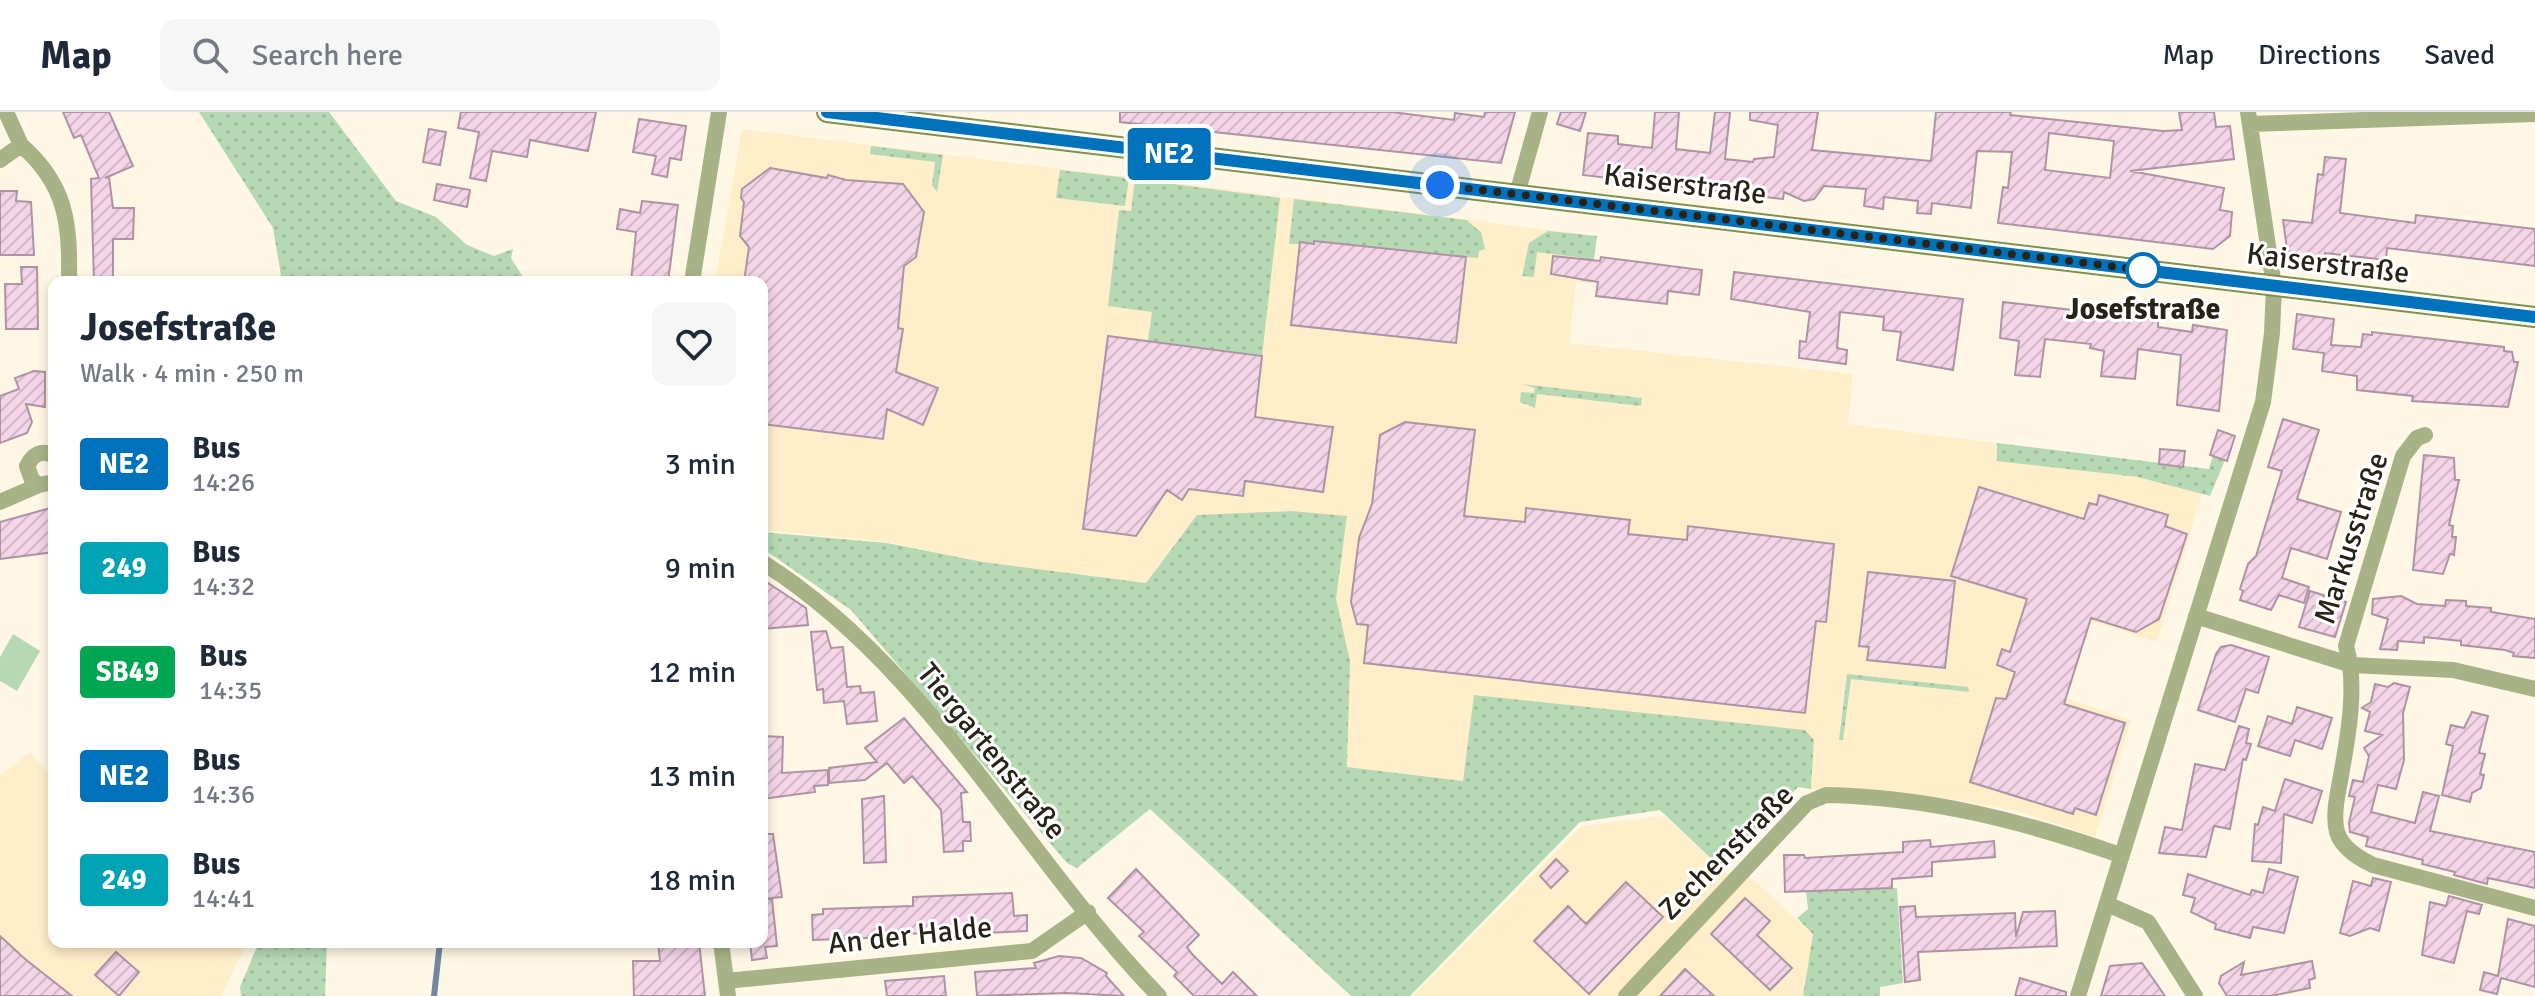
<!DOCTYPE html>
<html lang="en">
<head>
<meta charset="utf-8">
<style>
	body { margin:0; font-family:Signika,sans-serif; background:#f6f6f7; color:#1f2937; height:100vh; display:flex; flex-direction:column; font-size:30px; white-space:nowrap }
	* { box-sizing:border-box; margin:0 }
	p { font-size:26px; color:#747a83 }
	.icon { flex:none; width:44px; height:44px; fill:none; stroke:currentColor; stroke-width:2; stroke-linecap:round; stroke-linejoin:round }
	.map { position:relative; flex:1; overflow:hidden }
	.details { position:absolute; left:48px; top:164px; width:720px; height:672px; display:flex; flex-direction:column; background:#fff; border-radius:16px; box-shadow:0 4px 12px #0003 }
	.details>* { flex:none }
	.badge { padding:0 16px; border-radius:6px; font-size:28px; line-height:52px }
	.you { position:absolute; width:40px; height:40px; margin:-20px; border:6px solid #fff; border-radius:50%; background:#1a73e8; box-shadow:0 0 0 12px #1a73e833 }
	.map>.badge { position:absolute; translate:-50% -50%; box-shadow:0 0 0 4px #fff }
	.round { display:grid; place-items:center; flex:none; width:84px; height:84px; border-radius:16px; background:#f6f6f7 }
	.overview { display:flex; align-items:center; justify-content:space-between; height:136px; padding:0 32px }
	h1 { font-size:38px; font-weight:700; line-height:60px }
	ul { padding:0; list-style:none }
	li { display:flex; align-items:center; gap:24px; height:104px; padding:0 32px }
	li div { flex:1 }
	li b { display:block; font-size:30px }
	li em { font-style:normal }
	li .badge { min-width:88px; font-weight:700; text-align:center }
	header { display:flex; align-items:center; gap:48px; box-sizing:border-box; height:112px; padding:0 40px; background:#fff; border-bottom:2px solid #e0e1e3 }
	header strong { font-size:38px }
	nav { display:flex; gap:44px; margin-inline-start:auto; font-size:28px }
	.search { width:560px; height:72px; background:#f6f6f7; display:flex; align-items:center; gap:20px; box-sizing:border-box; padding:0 28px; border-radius:16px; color:#747a83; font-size:30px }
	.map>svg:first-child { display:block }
</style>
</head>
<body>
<header>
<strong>Map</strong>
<div class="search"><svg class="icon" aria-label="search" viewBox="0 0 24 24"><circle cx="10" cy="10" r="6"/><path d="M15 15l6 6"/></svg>Search here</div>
<nav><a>Map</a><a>Directions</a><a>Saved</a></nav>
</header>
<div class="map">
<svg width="2535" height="884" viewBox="0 0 2535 884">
	<defs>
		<pattern id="grass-dots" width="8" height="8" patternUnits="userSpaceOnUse" patternTransform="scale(2)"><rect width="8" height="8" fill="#b6d9b4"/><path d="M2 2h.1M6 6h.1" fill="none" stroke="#9cba9a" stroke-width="1.8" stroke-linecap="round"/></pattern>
		<pattern id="building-hatch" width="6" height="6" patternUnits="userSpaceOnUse" patternTransform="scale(2)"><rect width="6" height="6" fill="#f4d5e7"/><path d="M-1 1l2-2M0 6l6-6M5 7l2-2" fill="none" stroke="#d1b7c5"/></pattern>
	</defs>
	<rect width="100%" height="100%" fill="#fef7e5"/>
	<path fill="#ffeeca" d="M742 17 1597 124 1590 171 1576 170 1569 231 1853 262 1848 312 2209 358 2157 530 2091 509 2066 586 2131 608 2095 725 2017 699 1945 686 1811 677 1814 628 1800 619 1475 583 1463 669 1347 655 1350 550 1336 487 1347 404 1197 403 1146 471 983 450 886 430 762 418V170H715Z
		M30 640 54 667V830H247L221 884H0V664Z
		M1664 704 1729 763 1738 754 1813 822 1803 884H1413L1582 714Z"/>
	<path fill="url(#grass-dots)" d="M199 0H329L396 89 436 105 467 133 494 144 513 137 511 146 523 165 537 170H282L273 116Z
		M871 34 943 43 937 80 932 73 935 50 870 42Z
		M1060 58 1129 66 1125 94 1056 86Z
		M1135 67 1280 86 1262 244 1148 229 1152 200 1108 194 1119 98 1131 99Z
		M1294 87 1466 108 1481 120 1485 137 1479 139 1478 146 1314 129V132H1289Z
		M1548 119 1597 124 1591 170 1581 169 1583 146 1537 140 1534 165 1522 164 1529 131Z
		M1522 272 1642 286 1641 294 1537 282 1535 296 1520 290 1521 280 1534 281 1535 276Z
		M1997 331 2209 357 2213 344 2225 348 2210 384 2138 365 1997 349Z
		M1291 399 1347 404 1336 487 1350 549 1347 655 1463 669 1474 583 1805 618 1814 628 1811 677 1798 675 1721 756 1660 698 1580 710 1410 884H1351L1150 697 1077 756 1067 751 851 498 762 436V420L887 431 983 450 1146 471 1197 403Z
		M1847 562 1968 575 1969 580 1851 567 1843 628H1839Z
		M1897 776 1903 871 1880 875V884H1803L1813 822 1797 806 1808 797 1806 779Z
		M259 830H327L325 884H241L240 875Z"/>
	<path fill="#b6d9b4" d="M13 522 40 539 17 579 0 569V545Z"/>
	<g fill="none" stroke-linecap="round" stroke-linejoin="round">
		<path stroke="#7386a4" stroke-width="6" d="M434 884 440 830"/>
	</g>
	<path fill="url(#building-hatch)" stroke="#af93a4" stroke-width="2" fill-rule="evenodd" d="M63 0H109L133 54 105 66 109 65 113 96H134L133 127H113V170H94L91 67 99 66 81 23 74 26Z
		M461 0H596L588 39 530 28 527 45 492 39 486 69 470 66 479 20 458 16Z
		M1120 0H1392L1454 8 1455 1 1484 5 1485 0H1515L1501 51 1120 10Z
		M1561 0H1586L1580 19 1557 12Z
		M1655 0H1679L1676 37 1710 41 1715 0H1730L1725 47 1753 50 1754 47 1774 45 1778 13 1750 8V0H1818L1812 38 1931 49 1936 0H2011L2010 3 2163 19 2182 18 2179 0H2214L2216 15 2230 14 2234 47 2130 59 2224 76 2220 98 2232 100 2230 124 2213 137 1998 111 2003 75 2008 76 2012 40 1977 39 1971 96 1932 91 1931 102 1917 101 1918 89 1900 87 1884 85 1883 97 1864 94 1866 77 1824 74 1814 87 1804 89 1784 80 1783 87 1583 63 1588 21 1618 24V32L1652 36ZM2049 21 2114 29 2110 66 2045 58Z
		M639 7 686 14 681 48 670 46 667 65 652 62 656 44 633 40Z
		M429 17 446 20 440 53 423 50Z
		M2325 45 2346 47 2340 101 2415 111 2416 103 2535 117V154L2387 136 2386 148 2325 141 2324 149 2295 146 2287 137 2283 108 2312 111 2318 62 2323 63Z
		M770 56 827 66 828 63 846 68 903 72 924 100 916 145 904 154 898 216 903 217 896 260 938 276 923 313 887 297 883 327 762 312V170H744L749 135 740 124 744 90 741 86 742 77Z
		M437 72 470 78 467 95 434 88Z
		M0 79H17L16 89 31 90 34 143H0Z
		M642 89 678 93 668 170H631L636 120 617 117 620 97 640 101Z
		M1314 129 1466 145 1456 231 1291 213 1300 130 1314 132Z
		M1553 144 1600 149 1601 145 1702 158 1699 183 1668 179 1667 192 1596 184 1598 170 1551 162Z
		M21 155H37L38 217H6L5 172H22Z
		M1734 160 1963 187 1953 258 1897 248 1901 220 1883 218 1884 205 1840 200 1837 236 1847 238 1846 252 1799 246 1800 229 1806 230 1810 200 1731 187Z
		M2003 190 2158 208V215L2192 220 2193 213 2227 218 2219 299 2177 293 2181 243 2138 237 2135 267 2101 264 2104 239 2090 236 2091 232 2045 227 2040 265 2015 263 2019 229 2000 226Z
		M2297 202 2334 207 2331 233 2361 235 2363 222 2372 223V220L2504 235V239L2512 240 2514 250H2518L2508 295 2412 289 2413 284 2357 278V264L2322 259 2324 241 2293 237Z
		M1108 224 1262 244 1255 305 1333 315 1323 380 1245 369 1243 384 1189 377 1182 388 1167 378 1136 424 1083 417Z
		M34 259 45 260V295L26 292 32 310 27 321 0 331V284L19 277 15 266Z
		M2283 307 2319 318 2297 387 2341 400 2327 447 2291 436 2282 466 2309 475 2304 491 2279 483 2271 498 2240 488 2243 479 2240 477 2248 452 2256 444 2282 359 2268 355Z
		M1405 310 1475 318 1464 404 1525 410 1526 396 1630 408 1628 422 1687 428 1688 414 1834 432 1826 510 1816 509 1805 601 1364 551 1368 513 1357 512 1351 490 1359 426 1372 392 1380 323Z
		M2218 318 2235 324 2227 349 2210 343Z
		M2160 337 2185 339 2183 355 2159 352Z
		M2424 343 2454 346 2455 368H2459L2449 413 2453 414 2452 425H2456L2454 443 2450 442 2443 462 2413 458Z
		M1979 375 2084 407 2089 391 2097 393 2099 383 2168 403 2165 414 2187 422 2159 507 2136 520 2091 506 2064 592 2125 611 2096 703 2075 696 2073 702 1970 670 1996 586 2006 587 2015 560 1997 553 2002 537 2010 540 2027 487 1951 464Z
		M54 395V440L0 447V410Z
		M1868 460 1955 469 1945 556 1867 548 1869 535 1859 534Z
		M762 467 806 496 808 513 762 517Z
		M2310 479 2346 490 2335 525 2299 515Z
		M2401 484 2417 492 2445 494 2446 488 2466 489V494L2491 496V500L2535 507V546L2513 544 2514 541 2505 538 2461 533V529L2424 525V531L2398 529 2397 538 2380 537 2388 507 2372 502 2373 487Z
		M826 519 831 536 843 535 847 575 860 574 861 581 874 580 877 609 847 612 844 589 824 591 823 577 817 578 811 520Z
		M2231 533 2269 545 2258 581 2246 577 2235 610 2198 598 2216 542 2221 535Z
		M2394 571 2410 575 2403 601 2404 648 2396 677 2378 673 2371 700 2415 711 2423 680 2439 684 2430 719 2535 740V776L2488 766 2487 772 2454 763 2455 760 2422 752 2423 748 2366 734 2368 725 2350 720 2349 711 2355 685 2349 684 2353 668 2363 670 2369 644 2364 636 2382 623 2365 619 2370 600 2362 596 2371 590 2375 572 2388 575Z
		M2297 595 2332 606 2322 637 2295 628 2290 644 2258 634 2268 604 2292 612Z
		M2472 600 2488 604 2479 641 2485 642 2480 662 2484 663 2481 676 2472 681 2470 690 2442 683 2453 634 2446 632 2451 613 2464 616Z
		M904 606 967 680 961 681 963 710H970L971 729H963V739L944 740 941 698 912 664 904 671 887 651 865 668 829 671V656L877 650 865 636Z
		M2239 614 2249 617 2246 631 2251 632 2246 648 2243 647 2230 717 2214 714 2206 745 2159 741 2165 715 2182 718 2195 652 2225 658Z
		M762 624 783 625 782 661 828 658V673L814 674 815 680 762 687Z
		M2285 667 2322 679 2312 711 2284 702 2281 751 2252 749 2255 712 2258 713 2263 695 2275 699Z
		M884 684 886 750 864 751 862 687Z
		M762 722H773L782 785 762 787Z
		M1930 728 1931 735 1994 729 1995 745 1932 750V764L1892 767V776L1785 780 1784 743H1804L1805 746 1903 740V730Z
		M1556 747 1568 759 1551 776 1540 764Z
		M1136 757 1199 823 1187 835 1192 842 1222 872 1233 860 1257 884H1194L1174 864 1177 860 1139 824 1144 820 1108 786Z
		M2269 757 2298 765 2284 821 2253 815 2250 826 2215 817 2216 812 2191 800 2195 786 2183 783 2188 762 2250 783 2252 778 2263 781Z
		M2373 766 2391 770 2379 819 2370 816 2350 824 2340 821 2353 769 2371 774Z
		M1626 770 1663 805 1589 882 1534 829 1568 794 1586 812Z
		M1012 781 1014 804 1027 803V819L983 821 982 815 932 817V821L896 822V825L813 828 812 803 823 802V797L913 794V785Z
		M2449 784 2482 793 2479 802 2467 799 2454 851 2422 843 2430 790 2446 794Z
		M1745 786 1770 809 1757 823 1792 856 1770 878 1711 822Z
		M772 787 777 834 765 835 767 846 752 848 750 830H762V788Z
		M1915 794 1916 805 2015 801 2016 825 2023 800 2055 799 2057 834 1918 840 1920 868 1905 870 1900 795Z
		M2508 807 2535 814V875L2501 866 2497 882 2480 878 2484 860 2498 864Z
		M0 824 25 847 72 884H0Z
		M658 830H699L705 884H634L633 849H660Z
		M116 840 139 860 119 884 95 863Z
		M1059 844 1081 846 1107 861 1106 864 1124 884 1066 881 977 884 975 860 1036 856 1034 851Z
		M2312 849 2315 866 2309 868 2310 876 2271 884H2227L2219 871 2221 864 2244 850 2241 863Z
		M2142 851 2165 884H2101L2110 854Z
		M1685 857 1714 884H1660Z
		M944 864 946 884H887L885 869Z
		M2020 866 2066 880V884H2015Z"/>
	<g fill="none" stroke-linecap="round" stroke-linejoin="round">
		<path stroke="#a8b287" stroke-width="16" d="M2250 12 2535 2
			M21 33C67 73 70 112 69 170
			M0 48 21 33 6 0
			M1517 82 1540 0
			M692 170 719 0
			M2425 323 2417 326 2403 344 2346 534C2357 571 2349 619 2342 658 2339 677 2332 701 2337 720 2342 736 2358 746 2373 753L2535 796
			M54 344C42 337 33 342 27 354L32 368 39 373 54 370
			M0 390 39 373
			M762 450C930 556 1023 744 1159 884
			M2196 504 2352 553 2453 558 2535 577
			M2107 792 2148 810 2195 884
			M721 830 728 884
			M726 869 1032 839 1088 800
			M1626 884 1807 691 1826 683C1929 685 2023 709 2120 743
			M2078 884 2263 290 2272 221 2274 174 2248 0"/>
		<path stroke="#82904e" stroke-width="22" d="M827 0 2535 205"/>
	</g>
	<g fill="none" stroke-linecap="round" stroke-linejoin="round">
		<defs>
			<path id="line" d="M827 0 2535 205"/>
		</defs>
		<use href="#line" stroke="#fff" stroke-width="18"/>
		<use href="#line" stroke="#0072bc" stroke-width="12"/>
		<path stroke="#282318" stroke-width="8" stroke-dasharray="0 14.4" d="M1440 73 2143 158"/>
	</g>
	<circle fill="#fff" stroke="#0072bc" stroke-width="4" cx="2143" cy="158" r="16"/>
	<g text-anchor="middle" stroke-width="6" stroke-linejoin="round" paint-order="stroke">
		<g font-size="30" fill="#282318" stroke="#fff">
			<text transform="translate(1685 72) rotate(7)" y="10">Kaiserstraße</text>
			<text transform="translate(2328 151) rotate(7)" y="10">Kaiserstraße</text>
			<text transform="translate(2351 426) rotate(-72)" y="10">Markusstraße</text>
			<text transform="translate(992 639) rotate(51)" y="10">Tiergartenstraße</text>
			<text transform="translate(1726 740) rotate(-45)" y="10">Zechenstraße</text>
			<text transform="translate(910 823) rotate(-6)" y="10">An der Halde</text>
		</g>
		<g font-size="30" font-weight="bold" fill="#282318" stroke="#fff">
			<text x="2143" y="207">Josefstraße</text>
		</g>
	</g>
</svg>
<div class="you" style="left:1440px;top:73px"></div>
<b class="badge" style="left:1169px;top:42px;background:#0072bc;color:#fff">NE2</b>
<section class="details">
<div class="overview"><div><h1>Josefstraße</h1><p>Walk · 4 min · 250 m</p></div><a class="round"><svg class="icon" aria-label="heart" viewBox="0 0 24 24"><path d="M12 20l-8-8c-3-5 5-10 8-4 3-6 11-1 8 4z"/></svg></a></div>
<ul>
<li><span class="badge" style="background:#0072bc;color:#fff">NE2</span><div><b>Bus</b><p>14:26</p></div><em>3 min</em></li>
<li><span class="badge" style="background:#00a3b4;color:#fff">249</span><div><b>Bus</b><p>14:32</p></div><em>9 min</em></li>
<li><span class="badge" style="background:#00a651;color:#fff">SB49</span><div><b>Bus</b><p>14:35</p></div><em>12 min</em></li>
<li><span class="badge" style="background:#0072bc;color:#fff">NE2</span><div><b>Bus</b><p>14:36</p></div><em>13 min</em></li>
<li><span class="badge" style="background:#00a3b4;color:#fff">249</span><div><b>Bus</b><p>14:41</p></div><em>18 min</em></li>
</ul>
</section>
</div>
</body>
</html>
